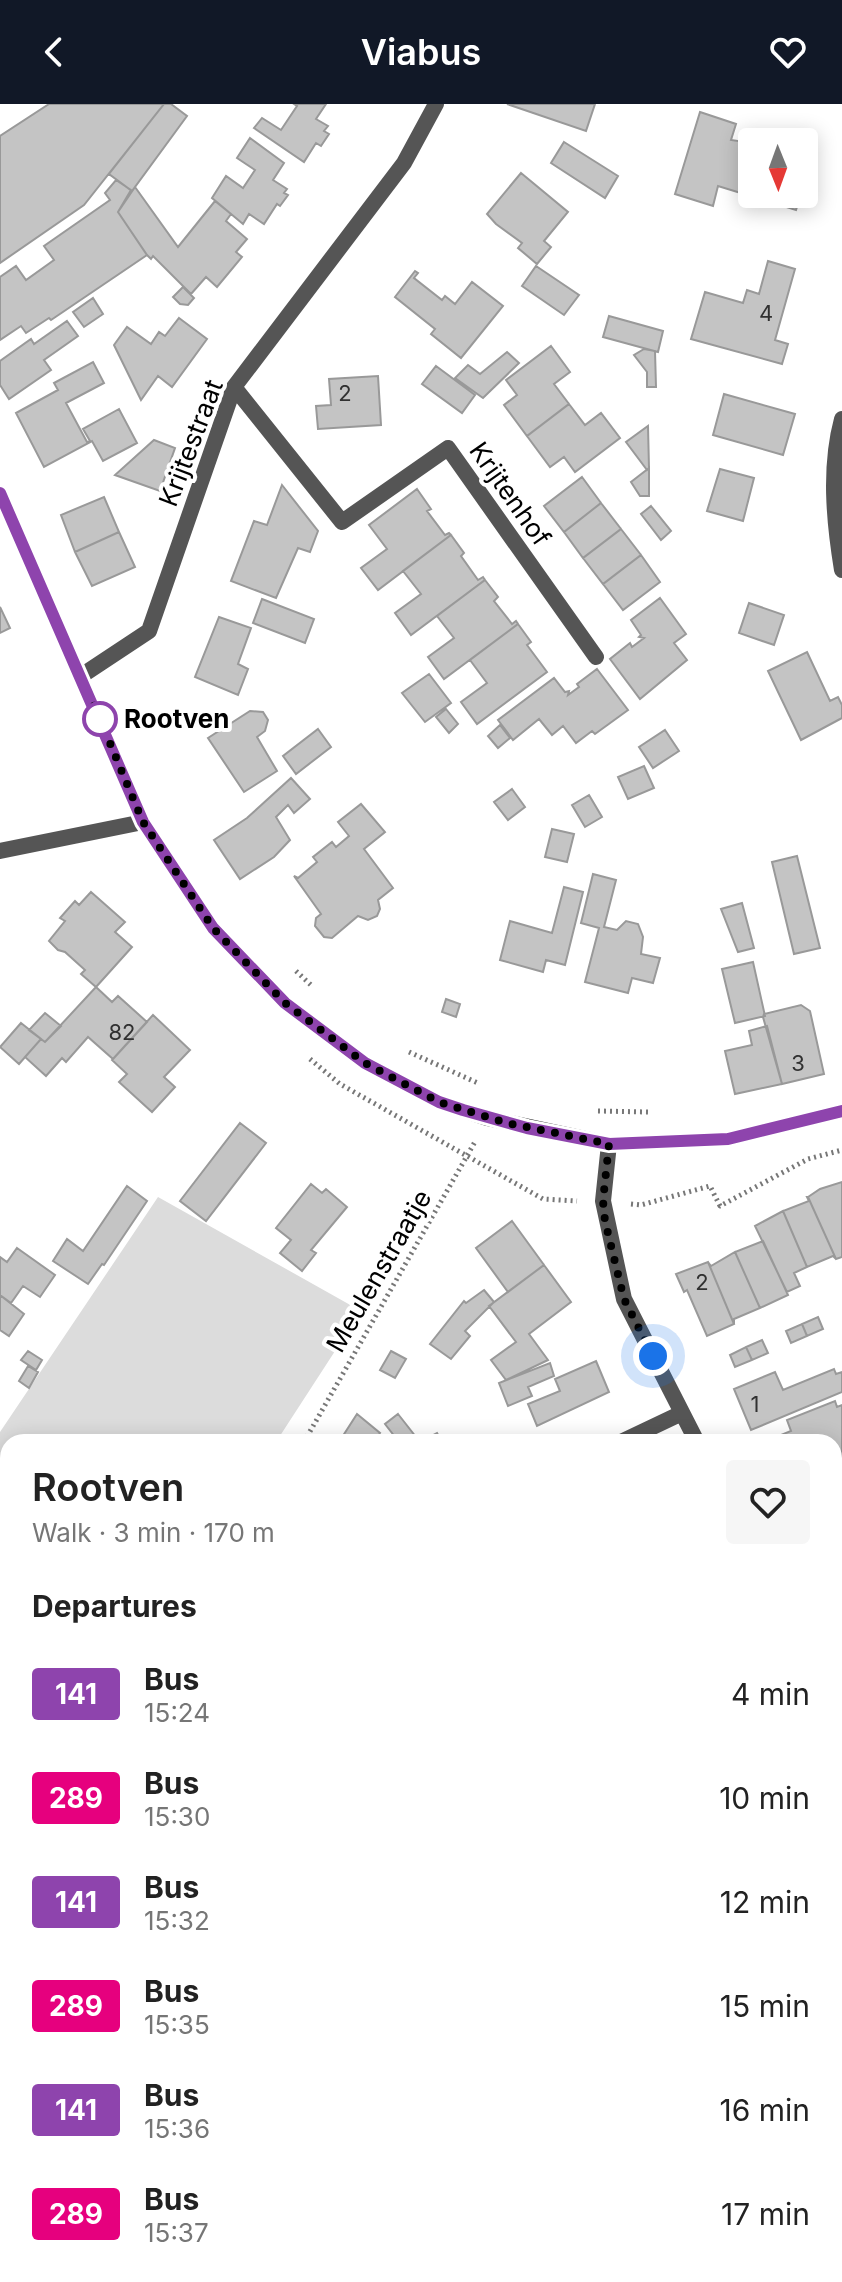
<!DOCTYPE html>
<html lang="en">
<head>
<meta charset="utf-8">
<style>
	body { margin:0; font-family:Inter,sans-serif; background:#f6f6f6; color:#222; height:100vh; display:flex; flex-direction:column; font-size:30px; white-space:nowrap }
	* { box-sizing:border-box; margin:0 }
	p { font-size:26px; color:#767676 }
	.icon { flex:none; width:44px; height:44px; fill:none; stroke:currentColor; stroke-width:2; stroke-linecap:round; stroke-linejoin:round }
	.map { position:relative; flex:1; overflow:hidden }
	.drawer { position:absolute; left:0px; top:1330px; width:842px; height:848px; display:flex; flex-direction:column; background:#fff; border-radius:24px 24px 0 0; box-shadow:0 4px 20px #0003 }
	.drawer>* { flex:none }
	.badge { padding:0 16px; border-radius:6px; font-size:28px; line-height:52px }
	.needle { width:52px; rotate:179deg }
	.controls { position:absolute; left:738px; top:24px; display:grid; gap:16px }
	.controls a { display:grid; place-items:center; width:80px; height:80px; border-radius:8px; background:#fff; box-shadow:0 4px 20px #0003; font-size:40px }
	.you { position:absolute; width:40px; height:40px; margin:-20px; border:6px solid #fff; border-radius:50%; background:#1a73e8; box-shadow:0 0 0 12px #1a73e833 }
	.map>.badge { position:absolute; translate:-50% -50%; box-shadow:0 0 0 4px #fff }
	h2 { padding:0 32px; font-size:30px; line-height:72px }
	.round { display:grid; place-items:center; flex:none; width:84px; height:84px; border-radius:8px; background:#f6f6f6 }
	.overview { display:flex; align-items:center; justify-content:space-between; height:136px; padding:0 32px }
	h1 { font-size:38px; font-weight:600; line-height:60px }
	ul { padding:0; list-style:none }
	li { display:flex; align-items:center; gap:24px; height:104px; padding:0 32px }
	li div { flex:1 }
	li b { display:block; font-size:30px }
	li em { font-style:normal }
	li .badge { min-width:88px; font-weight:700; text-align:center }
	header { display:flex; justify-content:space-between; align-items:center; height:104px; padding:0 32px; background:#111827; color:#fff; font-size:36px; font-weight:600 }
	.map>svg:first-child { display:block }
</style>
</head>
<body>
<header><svg class="icon" aria-label="back" viewBox="0 0 24 24"><path d="M15 5l-7 7 7 7"/></svg>Viabus<svg class="icon" aria-label="heart" viewBox="0 0 24 24"><path d="M12 20l-8-8c-3-5 5-10 8-4 3-6 11-1 8 4z"/></svg></header>
<div class="map">
<svg width="842" height="2178" viewBox="0 0 842 2178">
	<rect width="100%" height="100%" fill="#fff"/>
	<path fill="#dcdcdc" d="M158 1093 361 1207 276 1338H8V1415L0 1411V1328Z"/>
	<path fill="#c4c4c4" stroke="#999" stroke-width="2" d="M49 0H164L84 101 0 159V32Z
		M164 0H171L187 12 132 87 109 70Z
		M294 0H326L316 15 328 22 324 27 329 30 321 42 316 39 304 58 254 24 262 14 281 26 297 2Z
		M507 0H595L586 27Z
		M700 8 736 20 731 36 752 39V90H801L796 106 718 82 713 102 675 90Z
		M250 34 284 59 273 76 287 85 284 89 288 91 280 102 277 100 264 120 249 110 243 120 212 94 226 72 243 84 255 66 237 54Z
		M564 38 618 72 605 94 551 59Z
		M804 55 811 57 804 79Z
		M521 69 568 108 544 137 551 143 537 160 518 144 522 139 496 120 487 110Z
		M116 76 131 86 118 108 147 151 51 216 49 214 26 229 21 222 0 236V173L16 162 26 176 54 156 44 142 110 96 105 89Z
		M135 83 178 143 215 97 231 110 226 117 247 135 236 148 242 153 217 183 206 173 191 190 153 152 151 155 147 151 118 108Z
		M768 157 795 165 775 236 788 240 782 260 691 235 705 188 743 199 747 186 759 190Z
		M536 162 579 191 564 211 522 182Z
		M415 167 418 169 414 174 442 196 445 192 455 200 472 178 503 202 461 254 431 230 435 225 395 193Z
		M183 183 194 194 188 201 180 200 173 193Z
		M93 194 103 210 84 223 73 208Z
		M609 212 663 227 658 248 603 233Z
		M179 214 207 235 172 283 158 272 141 296 114 241 127 223 151 240 159 228 165 232Z
		M67 217 78 232 44 256 51 266 9 295 0 281V257L31 235 34 240Z
		M551 242 570 268 554 280 569 300 527 332 504 301 517 291 506 276Z
		M644 245 655 247 656 283H647V268L634 251Z
		M507 248 519 259 483 294 455 274 468 261 480 270Z
		M93 258 104 279 66 299 87 338 90 337 83 325 119 305 137 339 103 357 92 337 44 363 16 309 58 286 54 279Z
		M436 262 475 291 462 309 422 280Z
		M378 272 381 321 318 325 316 302 331 301 329 275Z
		M724 290 795 310 783 351 713 331Z
		M569 300 585 321 601 309 620 334 575 368 564 353 550 363 527 332Z
		M648 322 649 364 647 366 626 338Z
		M154 336 175 344 160 387 115 371Z
		M649 364V392H640L631 378Z
		M720 365 754 374 743 417 707 407Z
		M582 373 601 399 564 428 544 402Z
		M282 381 318 427 310 448 298 444 276 494 231 477 254 417 267 421Z
		M417 385 431 405 427 407 445 431 449 429 451 431 378 486 361 464 387 445 369 421Z
		M104 393 119 428 75 448 61 411Z
		M601 399 621 425 583 454 564 428Z
		M651 402 671 427 661 436 641 410Z
		M621 425 641 451 603 480 583 454Z
		M119 428 135 463 92 482 75 448Z
		M451 431 464 449 461 452 478 476 483 473 485 476 411 531 395 509 421 490 403 467Z
		M641 451 660 478 623 506 603 480Z
		M485 476 498 493 494 497 512 520 516 517 518 520 444 575 428 553 454 534 437 512Z
		M660 494 686 530 674 539 687 556 640 595 610 555 630 539 632 543 644 534 639 533 641 531 631 516Z
		M262 495 314 515 305 539 253 519Z
		M749 499 784 511 774 541 739 529Z
		M0 503 10 524 0 529Z
		M219 513 251 524 238 560 248 565 238 591 195 573Z
		M518 520 531 538 527 541 547 568 477 620 461 598 487 579 470 556Z
		M807 548 830 597 838 593 842 601V614L801 636 768 567Z
		M597 565 628 606 595 630 592 627 576 639 563 622 552 631 539 615 513 636 498 616 554 574 565 588 569 587 568 591 579 583 577 580Z
		M429 570 451 599 425 618 402 589Z
		M446 605 458 620 449 629 436 613Z
		M250 607 263 608 268 616 265 627 257 633 277 667 244 688 208 634Z
		M500 621 510 634 498 644 488 632Z
		M318 625 331 643 296 670 283 652Z
		M665 626 679 647 653 664 639 643Z
		M644 662 654 684 628 695 618 673Z
		M291 674 310 695 294 709 288 701 276 713 290 736 274 753 240 775 214 736 247 714Z
		M512 685 525 703 508 716 494 698Z
		M589 691 602 713 585 723 572 701Z
		M361 700 385 728 364 745 393 784 378 796 380 805 377 812 368 816 358 812 332 834 324 833 315 822 316 814 321 810 294 772 298 774 317 758 313 753 332 738 336 743 349 732 338 718Z
		M552 725 574 730 567 758 545 753Z
		M797 752 820 844 794 850 772 758Z
		M593 770 616 776 604 823 617 826 626 817 638 820 643 833 641 850 660 854 653 879 632 874 628 889 585 878 599 824 581 819Z
		M564 783 583 788 565 861 546 856 543 868 500 856 510 817 552 829Z
		M91 788 125 818 115 828 132 843 96 883 81 870 85 866 65 848 58 846 49 837 65 817 60 814 75 797 79 801Z
		M742 799 754 844 738 848 721 805Z
		M753 858 765 912 735 919 722 865Z
		M96 883 112 898 118 892 147 918 113 955 88 933 66 958 62 954 46 972 25 953 41 935 45 938Z
		M446 895 460 900 456 913 442 908Z
		M801 901 810 907 824 970 782 980 763 913 764 910Z
		M45 909 61 922 45 938 29 926Z
		M153 911 190 946 164 973 175 983 152 1008 119 978 127 970 112 956Z
		M21 919 41 935 19 960 0 943Z
		M767 922 782 980 735 990 725 947 752 941 749 927Z
		M240 1019 266 1039 206 1117 180 1097Z
		M842 1078V1153L836 1155 808 1093 820 1085Z
		M311 1080 322 1089 326 1085 347 1103 311 1146 316 1149 302 1167 280 1149 291 1136 276 1124Z
		M127 1082 147 1097 104 1161 102 1160 88 1180 53 1157 67 1135 83 1147Z
		M807 1093H808L836 1155 833 1152 807 1163 783 1107 809 1097Z
		M783 1107 807 1163 794 1169 800 1182 787 1188 755 1122Z
		M512 1117 544 1161 508 1188 476 1144Z
		M763 1137 788 1191 760 1204 735 1148Z
		M17 1144 55 1171 40 1193 23 1182 11 1199 0 1191V1153L7 1158Z
		M735 1148 760 1204 734 1215V1220L708 1158 711 1162Z
		M708 1158 734 1220 707 1232 687 1186 684 1188 676 1170Z
		M544 1161 571 1198 529 1230 548 1256 506 1276 491 1256 516 1238 489 1202Z
		M484 1186 494 1198 465 1227 470 1232 451 1255 430 1240 464 1197 466 1199Z
		M0 1191 24 1210 9 1232 0 1226Z
		M818 1213 823 1225 807 1232 802 1220Z
		M802 1220 807 1232 791 1239 786 1227Z
		M762 1236 768 1249 752 1256 746 1243Z
		M746 1243 752 1256 735 1263 730 1251Z
		M28 1247 42 1256 36 1266 21 1256Z
		M391 1247 406 1255 395 1274 380 1266Z
		M596 1257 609 1288 537 1322 528 1300 560 1287 555 1275Z
		M550 1259 554 1272 528 1283 532 1292 508 1302 499 1279Z
		M28 1262 38 1268 29 1284 19 1277Z
		M834 1265 836 1270 842 1268V1288L751 1326 734 1285 775 1268 783 1286Z
		M835 1297 837 1303 842 1301V1381L838 1383 834 1374V1338H772L771 1335 791 1327 787 1316Z
		M357 1310 380 1329 373 1338H339Z
		M398 1310 416 1333 409 1338H399L385 1320Z
		M437 1329 442 1338H420Z
		M842 1403V1442L834 1423V1406Z
		M842 1474V1513L834 1517V1477Z
		M8 1510V1535L0 1547V1522Z
		M8 1535V1588L4 1594 0 1592V1547Z
		M8 1588V1615L0 1609V1598Z
		M0 1867 8 1869 6 1946 0 1945Z
		M842 1911V2013L834 2017V1967L837 1965 834 1958V1913Z
		M842 2025V2083L836 2085 834 2028Z
		M114 2170H231L209 2178H112L116 2177Z
		M318 2170H476L479 2178H321Z
		M587 2170H705L687 2178H590Z
		M705 2170H732L736 2178H687Z"/>
	<g fill="none" stroke-linecap="round" stroke-linejoin="round">
		<path stroke="#777" stroke-width="5" stroke-dasharray="2 4" stroke-linecap="butt" d="M296 867 312 882
			M409 948 480 980
			M310 955 340 980 543 1095 577 1097
			M598 1007 648 1008
			M631 1100 641 1101 710 1082 720 1102 808 1055 842 1046
			M304 1338 476 1036"/>
		<path stroke="#555" stroke-width="16" d="M0 1992 8 1993"/>
		<path stroke="#555" stroke-width="16" d="M234 283 342 418 448 344 596 553
			M842 315C829 363 834 417 842 466
			M81 572 149 527 234 283 404 59 436 0
			M0 747 143 718
			M609 1040 603 1097 624 1195 697 1338
			M621 1338 682 1309
			M0 1439 8 1445
			M834 1662 842 1682
			M36 2178V2170"/>
		<path stroke="#222" stroke-width="16" d="M0 389 143 718 213 824 285 899 365 959 439 998 487 1014 609 1040 728 1035 842 1007"/>
	</g>
	<g fill="none" stroke-linecap="round" stroke-linejoin="round">
		<defs>
			<path id="line" d="M0 389 143 718 213 824 285 899 365 959 439 998 463 1006 527 1024 609 1040 728 1035 842 1007"/>
		</defs>
		<use href="#line" stroke="#fff" stroke-width="18"/>
		<use href="#line" stroke="#8e44ad" stroke-width="12"/>
		<path stroke="#000" stroke-width="8" stroke-dasharray="0 14.4" d="M100 615 94 601 143 718 213 824 285 899 365 959 439 998 507 1019 609 1040 603 1097 605 1117 624 1195 653 1252"/>
	</g>
	<circle fill="#fff" stroke="#8e44ad" stroke-width="4" cx="100" cy="615" r="16"/>
	<g text-anchor="middle" stroke-width="8" stroke-linejoin="round" paint-order="stroke">
		<g font-size="22" fill="#313131">
			<text x="766" y="217">4</text>
			<text x="345" y="297">2</text>
			<text x="122" y="936">82</text>
			<text x="798" y="967">3</text>
			<text x="702" y="1186">2</text>
			<text x="755" y="1308">1</text>
		</g>
		<g font-size="26" fill="#000" stroke="#fff">
			<text transform="translate(191 339) rotate(-69)" y="9">Krijtestraat</text>
			<text transform="translate(510 390) rotate(55)" y="9">Krijtenhof</text>
			<text transform="translate(379 1167) rotate(-60)" y="9">Meulenstraatje</text>
		</g>
		<g font-size="26" font-weight="bold" fill="#000" stroke="#fff" text-anchor="start">
			<text x="124" y="624">Rootven</text>
		</g>
	</g>
</svg>
<div class="controls">
<a><svg class="needle" viewBox="-14 -14 28 28"><path d="M0-13l5 13h-10z" fill="#e53935"/><path d="M0 13l5-13h-10z" fill="#767676"/></svg></a>
</div>
<div class="you" style="left:653px;top:1252px"></div>
<section class="drawer">
<div class="overview"><div><h1>Rootven</h1><p>Walk · 3 min · 170 m</p></div><a class="round"><svg class="icon" aria-label="heart" viewBox="0 0 24 24"><path d="M12 20l-8-8c-3-5 5-10 8-4 3-6 11-1 8 4z"/></svg></a></div>
<h2>Departures</h2>
<ul>
<li><span class="badge" style="background:#8e44ad;color:#fff">141</span><div><b>Bus</b><p>15:24</p></div><em>4 min</em></li>
<li><span class="badge" style="background:#e6007e;color:#fff">289</span><div><b>Bus</b><p>15:30</p></div><em>10 min</em></li>
<li><span class="badge" style="background:#8e44ad;color:#fff">141</span><div><b>Bus</b><p>15:32</p></div><em>12 min</em></li>
<li><span class="badge" style="background:#e6007e;color:#fff">289</span><div><b>Bus</b><p>15:35</p></div><em>15 min</em></li>
<li><span class="badge" style="background:#8e44ad;color:#fff">141</span><div><b>Bus</b><p>15:36</p></div><em>16 min</em></li>
<li><span class="badge" style="background:#e6007e;color:#fff">289</span><div><b>Bus</b><p>15:37</p></div><em>17 min</em></li>
</ul>
</section>
</div>
</body>
</html>
